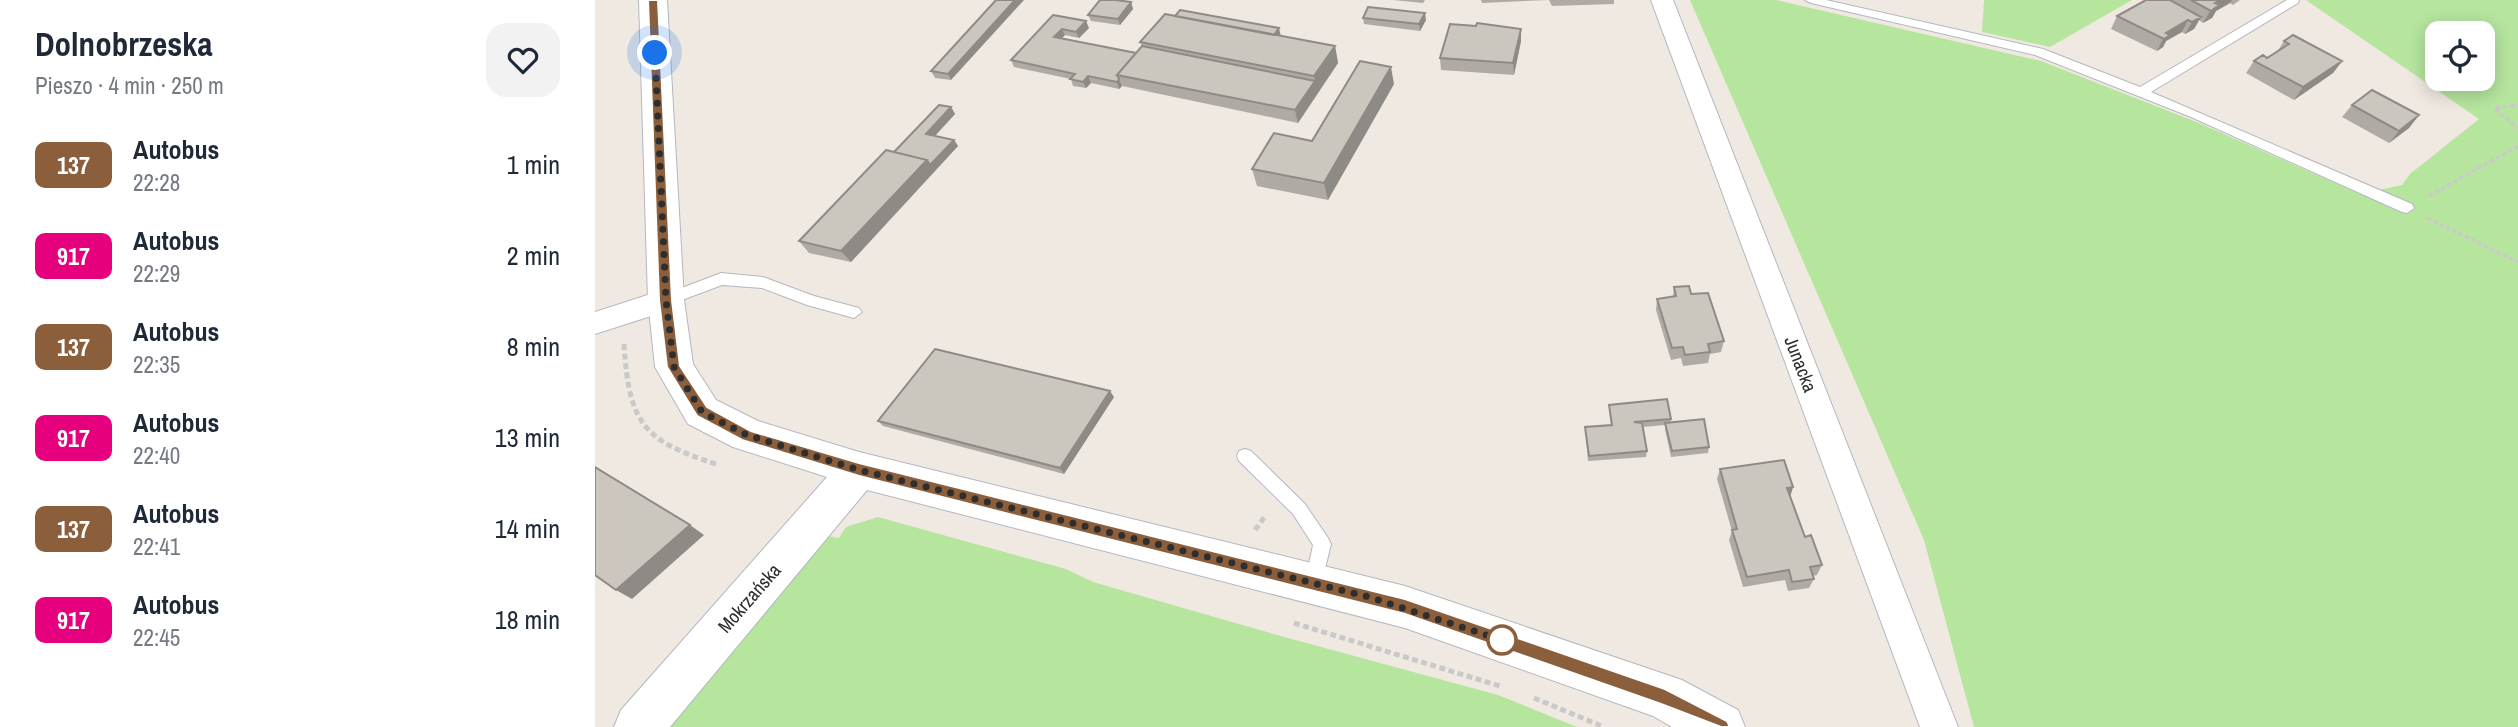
<!DOCTYPE html>
<html lang="pl">
<head>
<meta charset="utf-8">
<style>
	body { margin:0; font-family:"Archivo Narrow",sans-serif; background:#f2f2f3; color:#1f2937; height:100vh; display:flex; flex-direction:column; font-size:26px; white-space:nowrap }
	* { box-sizing:border-box; margin:0 }
	p { font-size:23px; color:#747a83 }
	.icon { flex:none; width:38px; height:38px; fill:none; stroke:currentColor; stroke-width:2; stroke-linecap:round; stroke-linejoin:round }
	.map { position:relative; flex:1; overflow:hidden }
	.sheet { display:flex; flex-direction:column; background:#fff; width:595px }
	.sheet>* { flex:none }
	.badge { padding:0 14px; border-radius:10px; font-size:24px; line-height:46px }
	.buttons { position:absolute; left:1830px; top:21px; display:grid; gap:14px }
	.buttons a { display:grid; place-items:center; width:70px; height:70px; border-radius:14px; background:#fff; box-shadow:0 4px 18px #0003; font-size:35px }
	.you { position:absolute; width:35px; height:35px; margin:-18px; border:5px solid #fff; border-radius:50%; background:#1a73e8; box-shadow:0 0 0 10px #1a73e833 }
	.map>.badge { position:absolute; translate:-50% -50%; box-shadow:0 0 0 4px #fff }
	.round { display:grid; place-items:center; flex:none; width:74px; height:74px; border-radius:21px; background:#f2f2f3 }
	.summary { display:flex; align-items:center; justify-content:space-between; height:119px; padding:0 35px }
	h1 { font-size:33px; font-weight:700; line-height:52px }
	ul { padding:0; list-style:none }
	li { display:flex; align-items:center; gap:21px; height:91px; padding:0 35px }
	li div { flex:1 }
	li b { display:block; font-size:26px }
	li em { font-style:normal }
	li .badge { min-width:77px; font-weight:700; text-align:center }
	main { display:flex; flex:1; min-height:0 }
	.map>svg:first-child { display:block }
</style>
</head>
<body>
<main>
<section class="sheet">
<div class="summary"><div><h1>Dolnobrzeska</h1><p>Pieszo · 4 min · 250 m</p></div><a class="round"><svg class="icon" aria-label="heart" viewBox="0 0 24 24"><path d="M12 20l-8-8c-3-5 5-10 8-4 3-6 11-1 8 4z"/></svg></a></div>
<ul>
<li><span class="badge" style="background:#8b5e3c;color:#fff">137</span><div><b>Autobus</b><p>22:28</p></div><em>1 min</em></li>
<li><span class="badge" style="background:#e6007e;color:#fff">917</span><div><b>Autobus</b><p>22:29</p></div><em>2 min</em></li>
<li><span class="badge" style="background:#8b5e3c;color:#fff">137</span><div><b>Autobus</b><p>22:35</p></div><em>8 min</em></li>
<li><span class="badge" style="background:#e6007e;color:#fff">917</span><div><b>Autobus</b><p>22:40</p></div><em>13 min</em></li>
<li><span class="badge" style="background:#8b5e3c;color:#fff">137</span><div><b>Autobus</b><p>22:41</p></div><em>14 min</em></li>
<li><span class="badge" style="background:#e6007e;color:#fff">917</span><div><b>Autobus</b><p>22:45</p></div><em>18 min</em></li>
</ul>
</section>
<div class="map">
<svg width="1923" height="727" viewBox="0 0 1923 727">
	<rect width="100%" height="100%" fill="#efe9e1"/>
	<path fill="#b6e59e" fill-rule="evenodd" d="M1095 0H1181L1446 61 1604 123 1765 194 1807 185 1815 174 1884 119 1711 0H1923V727H1379L1329 540ZM1843 33H1888V79H1843Z
		M1389 0H1537L1455 47 1387 32Z
		M283 517 471 569 498 582 682 635 903 695 982 727H66L225 534 244 538 251 527Z"/>
	<g fill="none" stroke-linecap="round" stroke-linejoin="round">
		<defs>
			<path id="lane" d="M1210 0H1231L1448 49 1545 87 1692 0H1704L1703 3 1556 92 1817 204 1819 208 1812 213 1807 212 1596 117 1440 55 1216 3Z
				M126 273 168 277 219 296 264 308 267 312 259 318 212 305 167 288 127 285 71 306 63 300 66 296Z
				M650 449 656 451 710 504 733 538 736 544 725 589 719 591 713 589 710 583 718 545 698 514 644 461 642 456 644 451Z"/>
			<path id="street" d="M1056 0H1078L1363 727H1325Z
				M71 289 81 292 85 300 81 308 0 334V312Z"/>
			<path id="secondary" d="M44 0H72L89 300 98 364 121 400 163 421 264 452 810 586 1087 680 1143 710 1150 727H1077L1058 716 810 628 272 490 75 727H19L26 710 232 477 138 447 93 424 60 367 53 300Z"/>
		</defs>
		<use href="#lane" stroke="#b4b7c1" stroke-width="2"/>
		<use href="#street" stroke="#b4b7c1" stroke-width="2"/>
		<use href="#secondary" stroke="#b4b7c1" stroke-width="2"/>
		<path stroke="#c9c9c9" stroke-width="3.5" stroke-dasharray="4.5 2.5" stroke-linecap="butt" d="M1901 108 1923 105
			M1900 109 1923 128
			M1834 196 1923 146
			M1832 218 1923 262"/>
		<path stroke="#c9c9c9" stroke-width="5" stroke-dasharray="6 3.5" stroke-linecap="butt" d="M29 344C34 424 48 441 124 465
			M660 530 671 515
			M699 623 908 687
			M939 698 1009 727"/>
		<use href="#lane" fill="#fff" fill-rule="evenodd"/>
		<use href="#street" fill="#fff" fill-rule="evenodd"/>
		<use href="#secondary" fill="#fff" fill-rule="evenodd"/>
	</g>
	<path fill="#afaba4" d="M401 0 356 80 340 78 336 71Z
		M798 0H830L828 3Z
		M886 0H1019V4L957 6 954 0 887 3Z
		M1551 0H1645L1638 5 1635 3 1621 11 1617 18 1608 23 1604 20 1599 29 1590 34 1587 32 1571 41 1568 47 1562 51 1516 29 1522 16Z
		M536 2 538 9 525 25 496 21 493 15Z
		M458 15 494 28 484 38 470 35 467 38 541 53 547 46 545 42 686 36 740 46 743 63 703 123 527 86 524 89 496 83 491 88 478 86 476 79 419 67 416 60Z
		M768 18 831 20 825 31 769 24Z
		M926 29V41L919 75 846 70 845 58Z
		M1689 41 1747 61 1738 73 1699 100 1651 73 1659 61 1672 58 1682 52Z
		M799 84 733 200 662 186 657 169 717 141Z
		M1757 105 1824 115 1814 128 1794 143 1747 117Z
		M356 107 360 114 340 136 359 140 363 146 256 262 214 253 204 241 299 152Z
		M1079 287 1096 294 1129 341 1126 352 1115 354 1113 363 1088 366 1086 358 1076 360 1061 310 1062 299 1078 297Z
		M519 397 469 474 288 426 283 421Z
		M1014 405 1076 419 1075 423 1114 447 1113 453 1076 457 1070 429V425L1048 427 1052 451 1051 457 993 461 990 427 1016 425 1014 411Z
		M1125 469 1198 487 1195 496 1210 537 1227 565 1222 575 1218 576 1219 579 1214 588 1193 591 1190 580 1148 587 1134 540 1137 531 1122 479Z"/>
	<path fill="#8e8b86" d="M420 0H429L356 80 353 74Z
		M1626 0H1637L1635 3 1621 11 1617 18 1608 23 1620 3Z
		M536 2 538 9 525 25 523 19Z
		M830 13 831 20 825 31 824 24Z
		M1606 17 1599 29 1590 34 1597 22Z
		M1593 20 1587 32 1571 41 1568 47 1562 51 1571 33Z
		M491 21 494 28 484 38 481 32Z
		M684 28 687 41 676 38Z
		M467 29 470 35 462 43 459 37Z
		M926 29V41L919 75 918 63Z
		M740 46 743 63 703 123 700 110 720 81 719 76Z
		M1747 61 1738 73 1699 100 1708 87Z
		M796 67 799 84 733 200 729 183Z
		M493 76 496 83 491 88 488 82Z
		M524 79 527 86 524 89 522 82Z
		M356 107 360 114 335 141 331 134Z
		M1824 115 1814 128 1794 143 1804 131Z
		M359 140 363 146 256 262 246 251 332 160Z
		M515 391 519 397 469 474 465 468Z
		M1198 487 1195 497 1192 488Z
		M95 525 109 535 37 599 21 590Z"/>
	<path fill="#cbc7bf" stroke="#8e8b86" stroke-width="2" d="M401 0H420L353 74 336 71Z
		M505 0H520L536 2 523 19 493 15Z
		M1551 0H1575L1606 17 1597 22 1593 20 1571 33 1575 35 1569 39 1522 16Z
		M1596 0H1626L1620 3 1624 5 1616 11Z
		M773 7 830 13 824 24 768 18Z
		M585 10 684 28 679 35 580 16Z
		M570 14 740 46 719 76 545 42Z
		M458 15 491 21 481 32 467 29 459 37 541 53 522 75 524 79 522 82 493 76 488 82 475 79 480 74 416 60Z
		M882 23 926 29 918 63 845 58 855 24 881 26Z
		M1698 35 1747 61 1708 87 1659 61 1668 55 1672 58 1694 44 1689 41Z
		M547 46 720 81 700 110 522 75Z
		M765 61 796 67 729 183 657 169 679 133 717 141Z
		M1777 90 1824 115 1804 131 1757 105Z
		M344 105 356 107 331 134 359 140 335 165 332 160 299 152Z
		M291 150 332 160 246 251 204 241Z
		M1094 286 1096 294 1113 293 1129 341 1113 344 1115 352 1090 355 1088 347 1077 348 1062 299 1081 296 1079 287Z
		M340 349 515 391 465 468 283 421Z
		M1072 399 1076 419 1039 422 1047 423 1052 451 994 456 990 427 1017 425 1014 405Z
		M1109 419 1114 447 1077 451 1070 423Z
		M1189 460 1198 487 1192 488 1210 537 1216 535 1227 565 1215 567 1219 579 1197 582 1194 570 1152 577 1137 530 1142 529 1125 469Z
		M0 467 95 525 21 590 0 575Z"/>
	<path fill="#8b5e3c" stroke="#fff" stroke-width="2" d="M53 0H63L77 300 85 366 112 407 156 431 264 463 810 599 1070 689 1132 721 1135 727H1126L1066 704 810 614 264 476 147 440 102 416 72 367 64 300Z"/>
	<g fill="none" stroke-linecap="round" stroke-linejoin="round">
		<path stroke="#2e2e2e" stroke-width="7" stroke-dasharray="0 12.6" d="M60 53 71 300 79 367 107 412 152 435 264 470 774 597 907 640"/>
	</g>
	<circle fill="#fff" stroke="#8b5e3c" stroke-width="3.5" cx="907" cy="640" r="14"/>
	<g text-anchor="middle" stroke-width="7" stroke-linejoin="round" paint-order="stroke">
		<g font-size="19" fill="#2e2e2e" stroke="#fff">
			<text transform="translate(1206 364) rotate(69)" y="7">Junacka</text>
			<text transform="translate(154 598) rotate(-49)" y="7">Mokrzańska</text>
		</g>
	</g>
</svg>
<div class="buttons">
<a><svg class="icon" aria-label="locate" viewBox="0 0 24 24"><circle cx="12" cy="12" r="6"/><path d="M12 2v4M12 18v4M2 12h4M18 12h4"/></svg></a>
</div>
<div class="you" style="left:60px;top:53px"></div>
</div>
</main>
</body>
</html>
